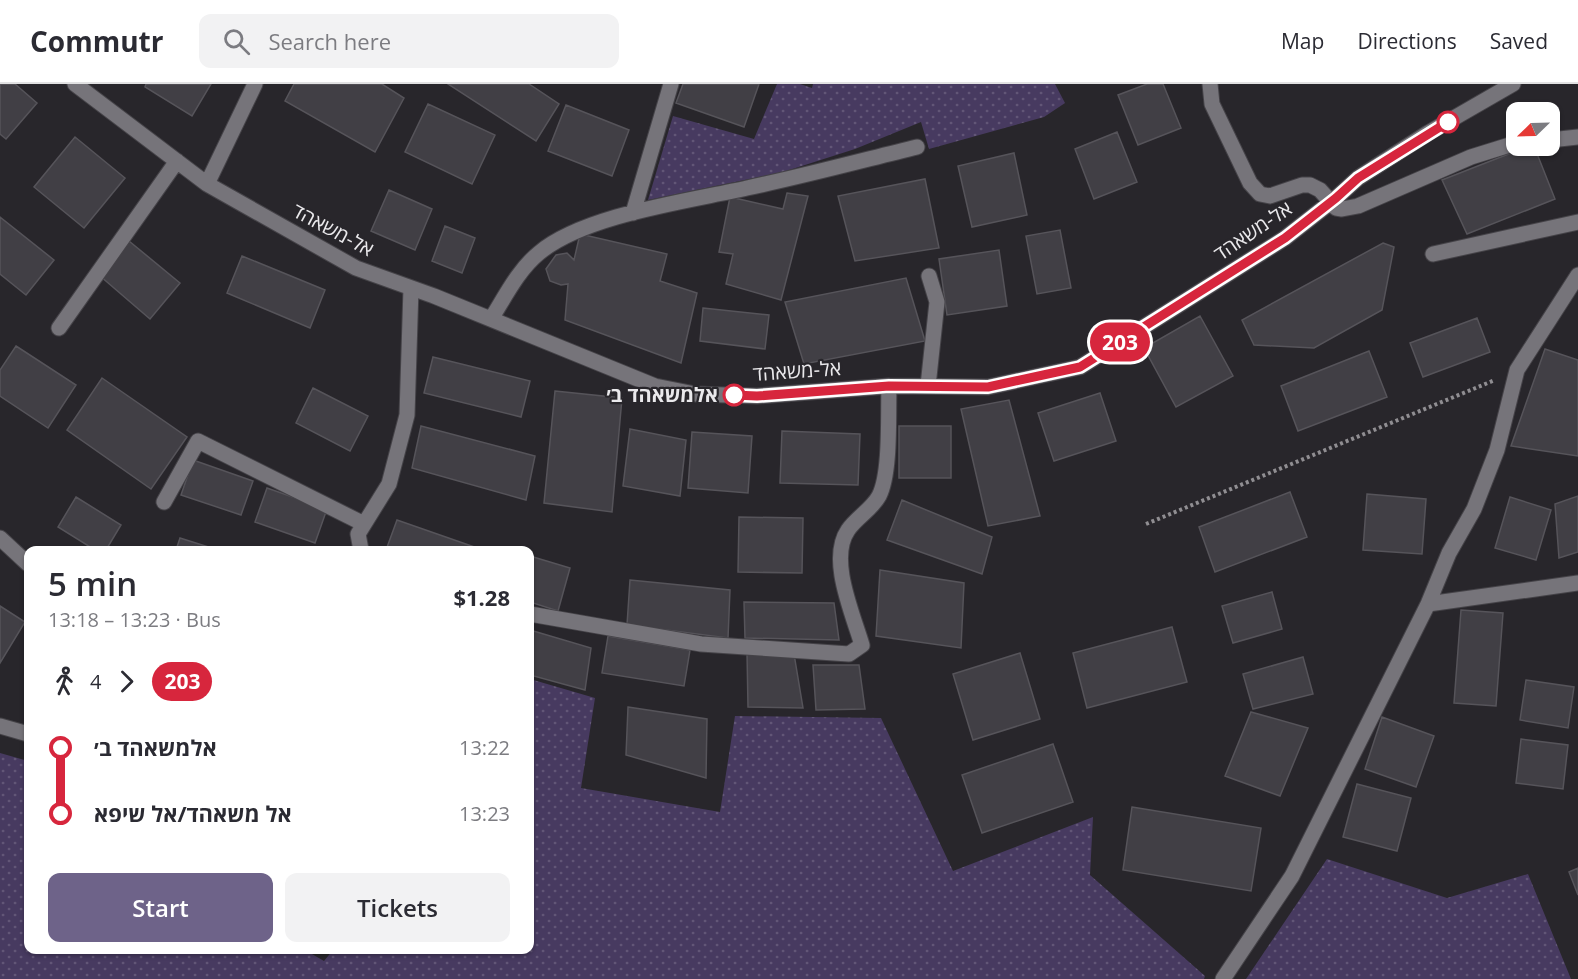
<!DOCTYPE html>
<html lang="en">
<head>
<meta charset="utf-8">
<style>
	body { margin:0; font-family:"Open Sans","Noto Sans Hebrew",sans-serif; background:#f2f2f3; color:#2b2b33; height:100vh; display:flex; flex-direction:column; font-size:22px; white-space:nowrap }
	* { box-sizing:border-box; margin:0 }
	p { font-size:20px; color:#7c7c81 }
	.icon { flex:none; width:33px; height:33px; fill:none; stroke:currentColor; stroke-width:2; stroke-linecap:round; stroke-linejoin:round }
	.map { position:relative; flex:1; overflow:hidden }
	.details { position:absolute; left:24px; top:462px; width:510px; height:408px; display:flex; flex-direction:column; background:#fff; border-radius:12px; box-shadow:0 2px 4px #0004 }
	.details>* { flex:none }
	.badge { padding:0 12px; border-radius:20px; font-size:21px; line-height:39px }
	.needle { width:39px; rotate:247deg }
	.fabs { position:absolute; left:1506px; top:18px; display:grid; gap:12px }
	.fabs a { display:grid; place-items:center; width:54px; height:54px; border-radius:12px; background:#fff; box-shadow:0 2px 4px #0004; font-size:30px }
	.map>.badge { position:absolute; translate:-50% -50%; box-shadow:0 0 0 3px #fff }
	.legs { display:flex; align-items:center; gap:9px; height:66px; padding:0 24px; font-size:20px }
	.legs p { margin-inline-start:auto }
	.headline { display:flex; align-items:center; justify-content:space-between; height:102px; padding:0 24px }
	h1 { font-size:33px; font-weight:600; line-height:45px }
	.cta { display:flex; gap:12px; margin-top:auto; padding:12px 24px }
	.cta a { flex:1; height:69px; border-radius:12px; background:#6e6389; color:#fff; font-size:24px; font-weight:600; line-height:69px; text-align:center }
	.cta a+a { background:#f2f2f3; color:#2b2b33 }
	ul { padding:0 24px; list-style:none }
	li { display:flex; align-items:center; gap:21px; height:66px; font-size:22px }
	li i { display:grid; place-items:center; width:9px; height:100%; margin:0 8px; background:currentColor }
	li i::after { content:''; width:15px; height:15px; margin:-8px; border:4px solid; border-radius:50%; background:#fff }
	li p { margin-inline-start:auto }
	li:first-child i { background:linear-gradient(#0000 50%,currentColor 0) }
	li:last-child i { background:linear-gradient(currentColor 50%,#0000 0) }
	header { display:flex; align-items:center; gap:36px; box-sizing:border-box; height:84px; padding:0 30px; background:#fff; border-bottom:2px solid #e1e1e2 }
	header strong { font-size:28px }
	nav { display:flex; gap:33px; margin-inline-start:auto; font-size:21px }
	.search { width:420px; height:54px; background:#f2f2f3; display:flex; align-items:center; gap:15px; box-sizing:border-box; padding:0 21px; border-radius:12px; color:#7c7c81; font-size:22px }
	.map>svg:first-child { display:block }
</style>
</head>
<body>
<header>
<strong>Commutr</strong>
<div class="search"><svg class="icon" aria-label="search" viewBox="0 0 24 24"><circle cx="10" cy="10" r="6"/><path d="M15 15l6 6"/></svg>Search here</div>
<nav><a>Map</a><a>Directions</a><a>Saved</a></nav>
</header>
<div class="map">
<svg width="1578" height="895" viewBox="0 0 1578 895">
	<defs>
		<pattern id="green-dots" width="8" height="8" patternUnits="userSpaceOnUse" patternTransform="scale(1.5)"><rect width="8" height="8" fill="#473a60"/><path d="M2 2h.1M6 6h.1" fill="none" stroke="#625677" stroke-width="1.8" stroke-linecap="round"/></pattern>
	</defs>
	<rect width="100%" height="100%" fill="#28262b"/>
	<path fill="url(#green-dots)" d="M777 0H800L812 4 813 0H1055L1065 19 1044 33 929 65 921 38 855 65 783 88 648 116 673 32 754 55Z
		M530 595 595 614 581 704 720 728 735 632 881 634 953 787 1093 733 1090 791 1205 892 1204 895H0V669L28 677V866H305L324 877 333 866H530Z
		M1327 775 1447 814 1528 790 1571 895H1246Z"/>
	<path fill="#413f45" stroke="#56545a" stroke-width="1.5" d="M0 0H15L37 19 6 55 0 50Z
		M146 0H211L192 32 145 3Z
		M294 0H382L404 14 375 68 285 17Z
		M448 0H529L559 20 536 57Z
		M683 0H759L744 43 676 19Z
		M1147 0H1163L1181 44 1138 61 1118 11Z
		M428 20 495 51 472 100 405 68Z
		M566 21 629 46 612 92 548 67Z
		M1117 48 1137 98 1094 115 1075 65Z
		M75 53 125 94 84 144 34 103Z
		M1529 62H1534L1555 115 1467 150 1442 96Z
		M1014 69 1027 131 972 143 958 82Z
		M925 95 939 164 855 177 838 112Z
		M389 106 432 125 415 166 371 147Z
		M787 109 808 112 781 216 726 200 733 170 719 168 730 113 783 125Z
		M0 133 54 176 26 211 0 190Z
		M445 142 475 154 462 189 432 177Z
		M1060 146 1071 204 1037 210 1026 152Z
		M580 150 667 170 660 197 697 209 681 279 565 236 568 200 561 201 550 197 546 185 556 171 567 169 574 176Z
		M129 157 180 199 150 235 100 192Z
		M1383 159 1394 163 1382 226 1314 264 1254 261 1242 236Z
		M999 166 1007 222 947 231 939 175Z
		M242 172 325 206 310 244 227 209Z
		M906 194 925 257 804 280 785 218Z
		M703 224 769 231 765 265 700 257Z
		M1200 232 1233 292 1176 323 1144 264Z
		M1477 234 1490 268 1423 293 1410 259Z
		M16 262 76 301 48 344 0 312V286Z
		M1545 265 1578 276V372L1511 362Z
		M1369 267 1387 313 1298 347 1281 302Z
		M433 273 530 297 521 333 424 309Z
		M102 294 187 353 151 405 67 346Z
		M313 304 368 332 350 367 296 339Z
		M555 307 622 314 612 428 544 419Z
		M1100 309 1116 357 1054 377 1038 329Z
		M1009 316 1040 432 988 442 961 325Z
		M421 342 535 372 526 416 412 384Z
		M899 342H951V394H899Z
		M630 345 686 356 680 412 623 402Z
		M782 347 860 350 858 401 780 399Z
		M692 348 752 352 748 409 688 404Z
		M193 376 253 397 241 431 181 411Z
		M267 404 327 425 315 459 255 438Z
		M1290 408 1307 453 1215 488 1199 443Z
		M1367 410 1426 415 1422 470 1363 466Z
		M1578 412V468L1559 474 1555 420Z
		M76 413 121 441 106 466H95L58 443Z
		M1510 413 1551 426 1536 476 1495 464Z
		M902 416 992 453 982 490 887 456Z
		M739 433 803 434 802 489 738 488Z
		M397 436 483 466H386Z
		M180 454 218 466H176Z
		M530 472 570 484 558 527 530 518Z
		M880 486 964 499 961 564 876 552Z
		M630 496 730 506 728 554 627 541Z
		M1272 508 1282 545 1233 559 1222 522Z
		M744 518 834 519 839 556 745 554Z
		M0 522 25 538 0 579Z
		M1461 526 1503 529 1496 622 1454 619Z
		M1172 543 1187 598 1087 624 1073 569Z
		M530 546 591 564 585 606 530 591Z
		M608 552 690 566 684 602 602 589Z
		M747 568 794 570 803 624 748 623Z
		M1020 569 1040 635 973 656 953 590Z
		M1303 573 1313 610 1253 625 1243 590Z
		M813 581H859L865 625 816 626Z
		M1526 596 1574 603 1568 644 1520 636Z
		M628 623 707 635 706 694 626 671Z
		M1251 628 1308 644 1280 712 1225 692Z
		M1382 633 1434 652 1416 703 1365 685Z
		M1521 655 1568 661 1563 705 1516 699Z
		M1053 660 1073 718 982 749 962 691Z
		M1357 700 1411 714 1397 767 1343 753Z
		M1132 723 1261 744 1251 807 1123 786Z
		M1578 784V811L1569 788Z"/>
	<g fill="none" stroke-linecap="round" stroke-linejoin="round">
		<defs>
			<path id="minor" d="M75 0 207 100 356 184 434 212 655 302 695 310 757 312 889 302 988 303 1080 283 1285 154 1336 114 1358 94 1428 49 1513 0
				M1210 0 1212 20 1250 99 1260 110 1270 112 1302 101H1310L1320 106 1336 124 1342 125 1358 122 1471 73 1516 59
				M1550 56 1578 53
				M207 100 255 0
				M633 129 671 0
				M1433 170 1578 138
				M491 235C505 213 518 186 539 169 584 131 689 117 747 104 804 92 860 77 917 63
				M59 244 177 77
				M928 302 937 218 929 192
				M164 418 198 357 364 440
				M0 454 28 480
				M361 466 358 450 389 400 407 331 411 204
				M1428 520 1578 499
				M530 530 701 560 849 570 862 561C853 530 828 475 848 446 856 434 872 425 879 412 891 389 888 330 889 302
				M0 642 28 650
				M1223 895 1292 792 1428 520 1449 469 1474 425 1497 366 1517 286 1578 191"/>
		</defs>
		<use href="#minor" stroke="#454348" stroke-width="17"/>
		<path stroke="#908e92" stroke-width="4" stroke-dasharray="3 3" stroke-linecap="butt" d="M1146 440 1495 296"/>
		<use href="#minor" stroke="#76747a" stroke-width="15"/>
	</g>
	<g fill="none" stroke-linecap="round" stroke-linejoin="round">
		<defs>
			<path id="line-1" d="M734 311 757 312 889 302 988 303 1080 283 1285 154 1336 114 1358 94 1448 38"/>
		</defs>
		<use href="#line-1" stroke="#fff" stroke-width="14"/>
		<use href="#line-1" stroke="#d7263d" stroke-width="9"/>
	</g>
	<g fill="#fff" stroke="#d7263d" stroke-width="3">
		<circle cx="1448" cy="38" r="10"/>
		<circle cx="734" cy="311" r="10"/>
	</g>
	<g text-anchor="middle" stroke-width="4.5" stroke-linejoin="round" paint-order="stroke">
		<g font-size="20" fill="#eae9ec" stroke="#28262b">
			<text transform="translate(333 146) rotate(28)" y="7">אל-משאהד</text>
			<text transform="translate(1253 147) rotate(-34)" y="7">אל-משאהד</text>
			<text transform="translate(797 287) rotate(-4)" y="7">אל-משאהד</text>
		</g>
		<g font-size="20" font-weight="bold" fill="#eae9ec" stroke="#28262b" text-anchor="end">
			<text x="718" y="318">אלמשאהד ב׳</text>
		</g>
	</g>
</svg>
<div class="fabs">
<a><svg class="needle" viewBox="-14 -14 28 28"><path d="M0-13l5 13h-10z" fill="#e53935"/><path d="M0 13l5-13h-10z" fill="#7c7c81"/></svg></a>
</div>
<b class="badge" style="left:1120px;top:258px;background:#d7263d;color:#fff">203</b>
<section class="details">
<div class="headline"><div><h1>5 min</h1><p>13:18 – 13:23 · Bus</p></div><b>$1.28</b></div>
<div class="legs"><svg class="icon" aria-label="walk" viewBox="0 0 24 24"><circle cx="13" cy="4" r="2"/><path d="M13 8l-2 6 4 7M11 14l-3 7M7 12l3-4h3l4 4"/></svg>4<svg class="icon" aria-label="forward" viewBox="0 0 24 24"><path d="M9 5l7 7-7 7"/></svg><b class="badge" style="background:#d7263d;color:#fff">203</b></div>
<ul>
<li><i style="color:#d7263d"></i><b>אלמשאהד ב׳</b><p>13:22</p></li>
<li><i style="color:#d7263d"></i><b>אל משאהד/אל שיפא</b><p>13:23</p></li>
</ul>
<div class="cta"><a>Start</a><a>Tickets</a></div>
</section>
</div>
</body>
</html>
